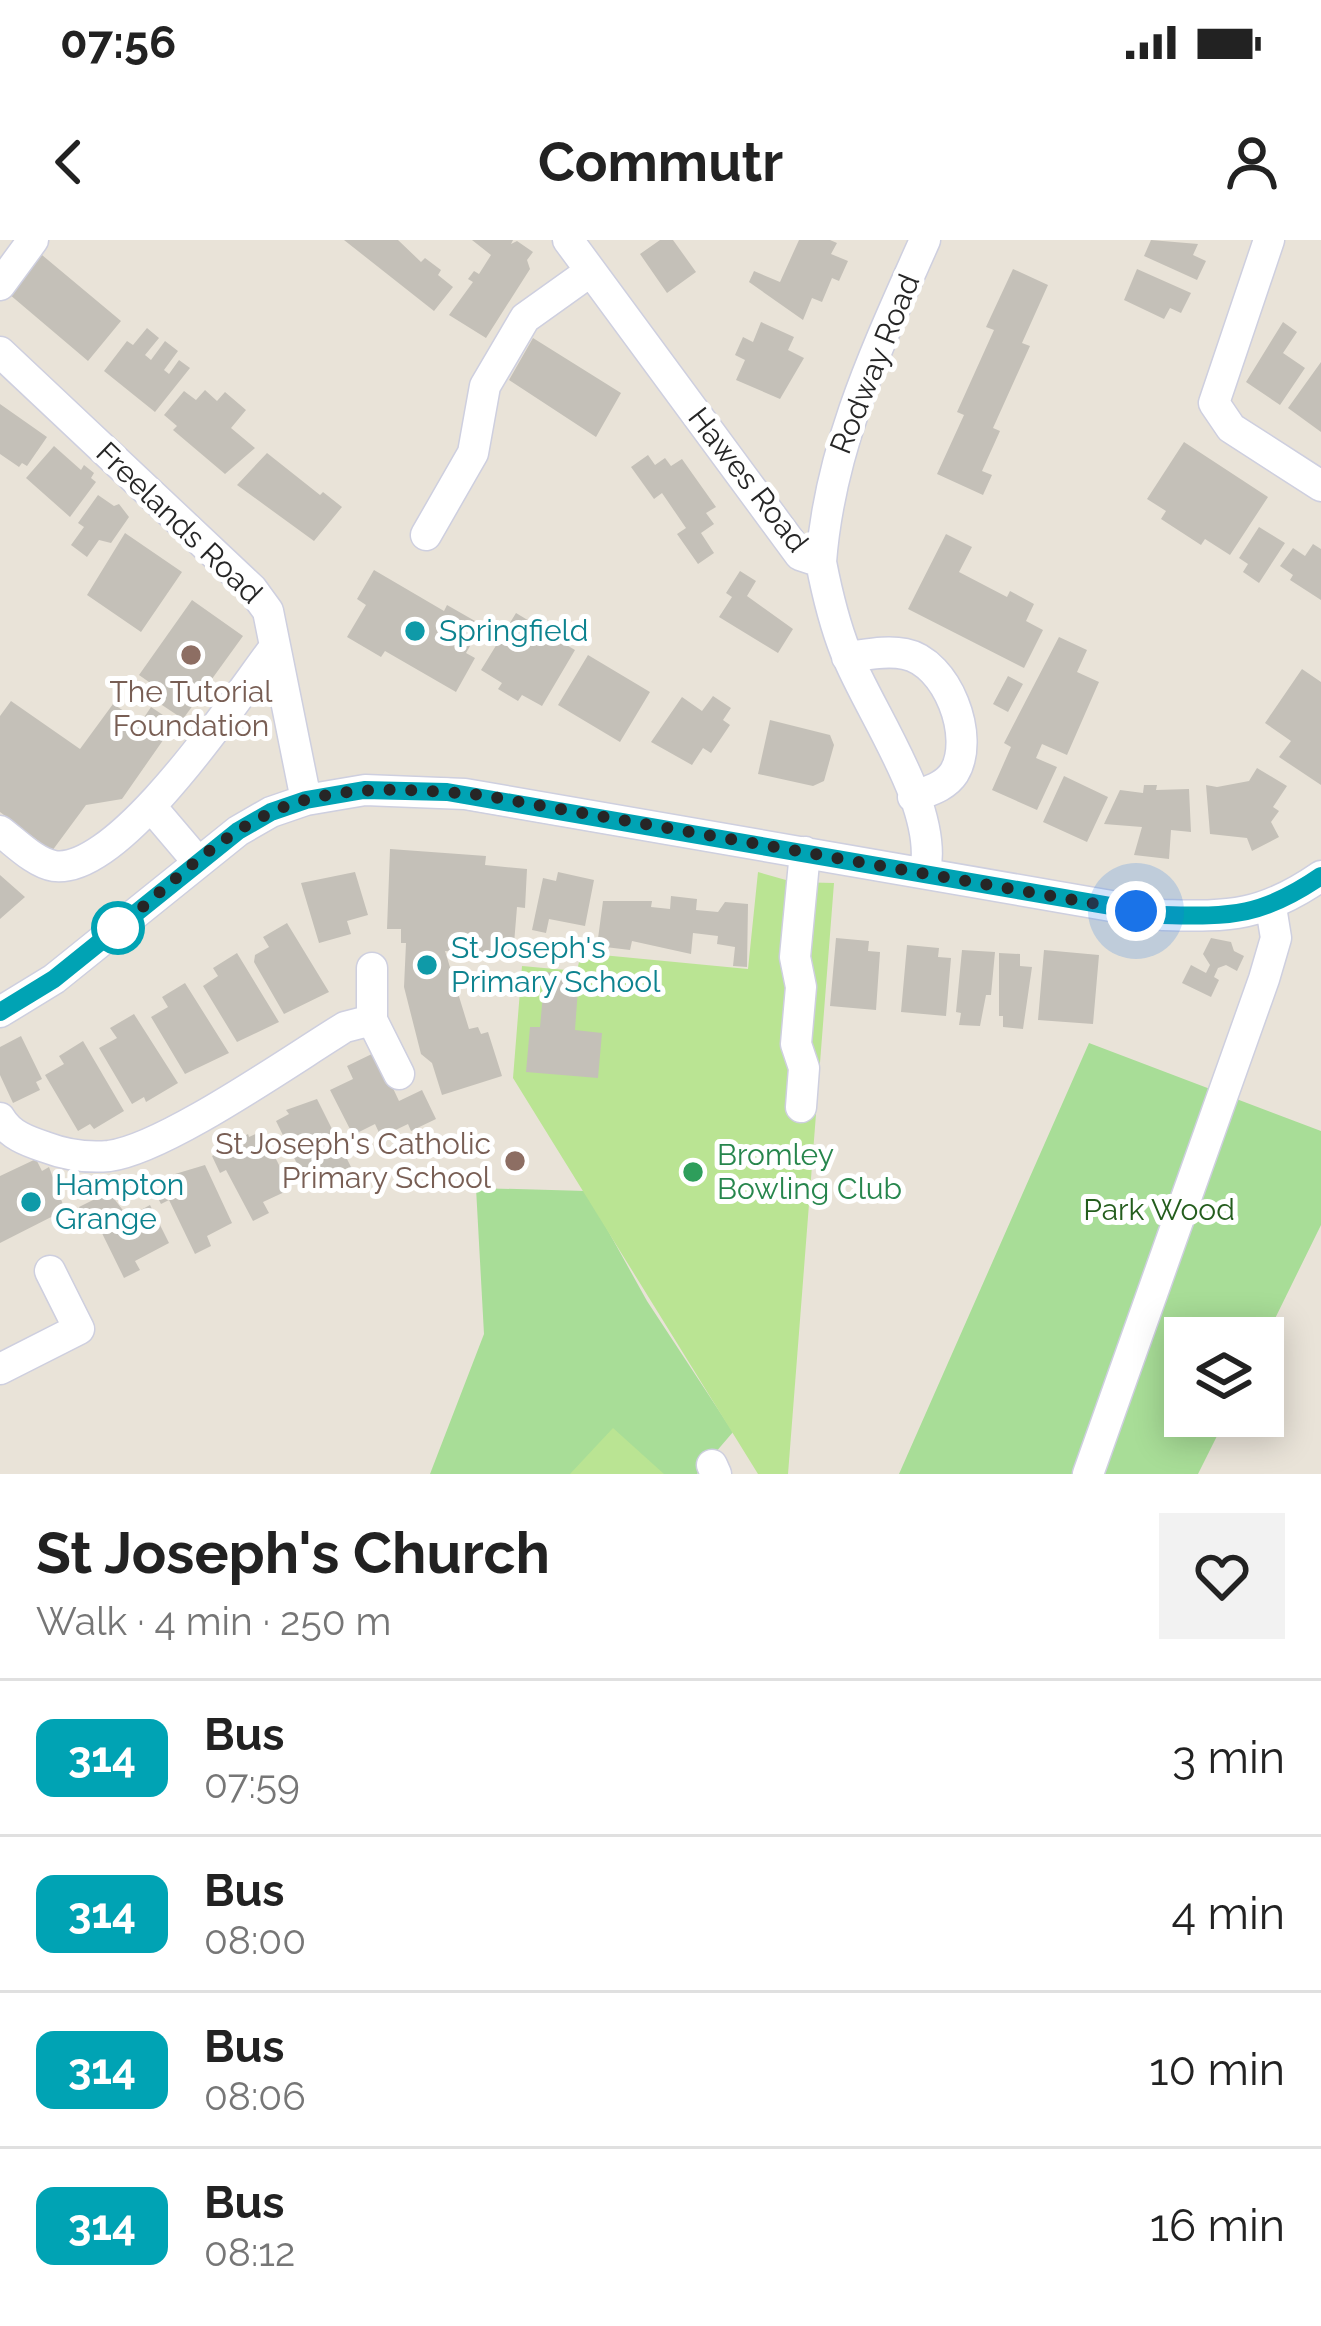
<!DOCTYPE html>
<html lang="en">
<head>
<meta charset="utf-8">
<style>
	body { margin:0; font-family:Raleway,sans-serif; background:#f2f2f2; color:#222; height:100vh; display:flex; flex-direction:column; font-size:45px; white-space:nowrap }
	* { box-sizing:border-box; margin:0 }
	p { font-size:39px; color:#767676 }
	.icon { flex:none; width:66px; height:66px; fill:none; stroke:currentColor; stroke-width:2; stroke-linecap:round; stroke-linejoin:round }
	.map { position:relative; height:1234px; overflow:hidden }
	.drawer { display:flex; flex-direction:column; background:#fff; flex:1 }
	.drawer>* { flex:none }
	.badge { padding:0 24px; border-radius:18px; font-size:42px; line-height:78px }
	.tools { position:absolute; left:1164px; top:1077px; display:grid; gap:24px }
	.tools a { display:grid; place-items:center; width:120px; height:120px; border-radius:0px; background:#fff; box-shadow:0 6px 30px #0003; font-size:60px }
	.you { position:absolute; width:60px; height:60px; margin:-30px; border:9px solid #fff; border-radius:50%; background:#1a73e8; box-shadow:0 0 0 18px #1a73e833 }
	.map>.badge { position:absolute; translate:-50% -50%; box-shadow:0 0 0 6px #fff }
	.round { display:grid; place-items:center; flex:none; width:126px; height:126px; border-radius:0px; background:#f2f2f2 }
	.overview { display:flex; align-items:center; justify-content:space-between; height:204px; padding:0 36px }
	h1 { font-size:57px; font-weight:700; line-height:90px }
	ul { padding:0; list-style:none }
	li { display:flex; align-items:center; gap:36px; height:156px; padding:0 36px; border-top:3px solid #e0e0e0 }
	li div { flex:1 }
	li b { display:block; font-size:45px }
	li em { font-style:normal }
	li .badge { min-width:132px; font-weight:700; text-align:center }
	.status { display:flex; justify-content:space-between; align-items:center; height:84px; padding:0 60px; background:#fff; direction:ltr }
	.status svg { height:33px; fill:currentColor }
	header { display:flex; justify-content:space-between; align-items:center; height:156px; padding:0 36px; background:#fff; font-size:54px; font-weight:700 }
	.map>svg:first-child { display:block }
</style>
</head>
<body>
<div class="status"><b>07:56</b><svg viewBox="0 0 49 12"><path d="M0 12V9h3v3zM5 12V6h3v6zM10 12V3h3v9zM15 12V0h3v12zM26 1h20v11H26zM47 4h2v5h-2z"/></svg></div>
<header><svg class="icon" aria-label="back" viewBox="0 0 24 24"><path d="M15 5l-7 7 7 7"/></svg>Commutr<svg class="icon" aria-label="person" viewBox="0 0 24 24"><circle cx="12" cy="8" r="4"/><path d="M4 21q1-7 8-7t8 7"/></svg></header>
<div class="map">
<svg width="1321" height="1234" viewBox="0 0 1321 1234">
	<rect width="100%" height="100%" fill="#e9e3d8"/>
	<path fill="#a8dd97" d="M1089 803 1321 891V985L1263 1103V1098H1185V1176H1227L1198 1234H899Z
		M476 948 586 951 647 1061 733 1192 697 1234H430L484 1094Z"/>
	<path fill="#bae493" d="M758 632 793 642 834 643 788 1234H758L513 838 522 726 577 731 581 713 748 729Z
		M613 1188 664 1234H570Z"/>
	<path fill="#c4c0b8" d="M344 0H398L421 22 425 18 441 30 438 35 453 47 434 71Z
		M472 0H513L511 4 517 1 533 12 527 20 530 29 486 98 449 75 473 42 468 39 474 31 479 34 491 15Z
		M660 0H673L696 32 667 53 640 14Z
		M799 0H830L837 3 831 14 848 21 839 41 832 38 822 62 812 58 803 80 749 42 754 31 780 42Z
		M1151 0 1198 4 1193 15 1206 21 1197 40 1144 16Z
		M42 15 121 81 88 121 9 54Z
		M1013 29 1048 45 1022 103 1030 106 993 188 1000 191 982 231 992 235 983 255 937 234 964 175 957 172 994 90 986 87Z
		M1137 29 1191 53 1181 73 1170 68 1164 79 1124 60Z
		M761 82 794 97 788 110 804 118 780 159 736 140 745 120 735 115 743 97 753 102Z
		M1283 82 1297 92 1283 113 1305 128 1280 165 1246 142Z
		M147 88 159 98 145 115 151 120 165 101 178 111 164 130 169 134 179 120 190 128 155 172 104 131 127 101 133 105Z
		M533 98 621 153 596 197 509 140Z
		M1321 122V192L1288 168Z
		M205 150 217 161 225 152 246 170 231 188 255 208 225 234 173 190 177 186 164 175 184 151 196 160Z
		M0 164 47 197 27 226 22 223 19 227 0 214Z
		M1184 202 1268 257 1230 315 1205 299 1201 305 1161 279 1166 271 1147 259Z
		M54 206 81 230 84 225 94 233 91 238 96 242 70 277 26 238Z
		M267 213 320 255 323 252 342 267 314 301 237 245Z
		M648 215 655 225 665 218 671 226 682 219 716 267 706 273 714 284 701 293 714 313 698 324 677 294 686 288 662 253 654 259 631 227Z
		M98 255 114 266 119 264 129 277 111 303 99 300 87 317 71 305 84 287 78 283Z
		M1259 287 1285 303 1259 343 1243 332 1248 324 1239 318Z
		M125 293 182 332 141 392 87 355Z
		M946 294 972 307 959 332 1007 357 1010 351 1034 364 1026 381 1043 390 1024 428 908 369Z
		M1313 304 1321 309V360L1290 340 1293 335 1280 326 1293 308 1305 316Z
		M374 330 444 371 447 365 482 385 466 413 475 418 456 452 385 411 381 417 347 397 366 365 357 359Z
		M740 331 756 341 747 356 793 389 778 413 719 377 732 357 726 353Z
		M192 360 243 396 183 479 159 463 166 454 139 435Z
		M516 373 541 388 537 394 550 402 553 397 575 410 542 466 522 455 518 461 498 449 502 443 481 430Z
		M1059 397 1087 410 1077 432 1099 442 1067 515 1042 504 1036 518 1057 527 1037 570 992 550 1011 507 1004 503Z
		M588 415 650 452 620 502 558 465Z
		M1302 429 1321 442V545L1279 517 1291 501 1265 483Z
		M1008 436 1023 444 1008 472 993 464Z
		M713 456 731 468 723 480 730 485 711 513 703 508 692 525 651 502 682 457 702 471Z
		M11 461 80 509 113 464 141 482 151 467 175 483 122 559 86 565 52 611 0 572V476Z
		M770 480 830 495 834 505 824 541 813 546 758 534Z
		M1257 528 1287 546 1273 567 1279 571 1271 582 1279 597 1252 611 1247 598 1210 594 1206 545 1217 547 1249 541Z
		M1064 536 1108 557 1087 602 1043 582Z
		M1144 545H1157L1156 550 1189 549 1191 592 1171 590 1169 619 1134 615 1142 587 1104 584 1120 550 1143 553Z
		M390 609 486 616 485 625 527 629 525 668 517 667 513 716 445 711 469 789 478 787 481 794 488 792 502 836 442 855 432 823 421 814 404 747 406 703H401V689H387Z
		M355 632 368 675 347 681 351 694 319 703 301 643Z
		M558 632 594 640 585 686 549 679 546 693 532 690 543 638 556 641Z
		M0 635 25 657 0 679Z
		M671 656 697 659 696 670 718 672 725 662 748 664 747 727 733 726 735 707 717 704 718 696 693 693 691 714 632 701 630 710 597 706 603 661H652L651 667 670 669Z
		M287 683 329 752 284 774 254 722 255 715 269 707 263 697Z
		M836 698 869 701 868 711 880 712 876 770 830 766Z
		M1211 698 1231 702 1234 711 1244 716 1237 731 1226 725 1218 728 1214 737 1219 740 1211 757 1182 743 1191 725 1206 733 1210 725 1203 714Z
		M907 705 939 708 938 717 951 718 946 776 901 772Z
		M962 710 995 712 991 755H986L980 786 959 785 961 773 956 772Z
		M1044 710 1099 715 1093 784 1038 780Z
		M237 713 279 782 237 802 203 746 218 736 213 728Z
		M999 713 1020 714V726L1032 727 1023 789 1003 787V776H999Z
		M545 732 579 735 575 790 602 793 598 838 526 832 530 787H540Z
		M185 743 229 813 185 834 151 777 168 767 162 757Z
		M134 774 178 843 146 862 144 857 132 864 99 808 117 798 110 788Z
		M21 796 42 839 36 842 40 850 13 863 0 835V807Z
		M83 801 124 871 94 889 90 884 78 891 45 835 64 824 59 816Z
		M376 812 399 861 422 850 436 879 411 891 408 884 381 897 375 884 353 895 330 850 353 839 347 826Z
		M317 859 353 931 325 945 319 931 304 938 276 881 289 874 286 870Z
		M262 891 291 949 263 962 269 973 253 981 226 930 220 933 212 916 248 894 249 897Z
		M36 919 42 931 49 927 65 970 0 1003V936Z
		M205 925 232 983 207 996 211 1006 195 1014 169 960 161 964 154 950 177 938 175 934Z
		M109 952 128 977 150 965 169 1003 135 1021 140 1030 124 1038 97 983 89 986 79 967Z"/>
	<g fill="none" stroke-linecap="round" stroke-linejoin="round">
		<defs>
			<path id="minor" d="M568 0 800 315 821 322C827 353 834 383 846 413 871 475 939 567 925 632
				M1269 0 1214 163 1231 188 1321 246
				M0 45 33 0
				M0 112 252 349 268 371 306 560
				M426 295 473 213 485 146 525 78 588 33
				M821 322C830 205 878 106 925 0
				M847 417C865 415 886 410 905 414 947 422 976 497 954 533 945 547 928 551 913 557
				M153 569 198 622
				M0 591C15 602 35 623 54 626 120 635 236 458 274 408
				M372 728V780L399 834
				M0 772 54 739 238 591 271 572 306 560 365 550 465 554 1163 675C1231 677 1263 676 1321 636
				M801 867 804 828 796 804 801 747 795 717 805 612
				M0 878C10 895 27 901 45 907 66 915 87 918 109 916 165 909 291 820 345 787L372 780
				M0 1129 79 1089 50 1031
				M712 1225 716 1234
				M1088 1234 1264 739 1276 698 1271 667"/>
		</defs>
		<use href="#minor" stroke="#cecfdf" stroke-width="33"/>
		<use href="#minor" stroke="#fff" stroke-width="30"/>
	</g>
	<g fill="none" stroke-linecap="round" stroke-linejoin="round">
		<defs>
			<path id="line" d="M0 772 54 739 238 591 271 572 306 560 364 550 447 552 1163 675C1232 677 1263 676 1321 636"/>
		</defs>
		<use href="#line" stroke="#fff" stroke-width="27"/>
		<use href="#line" stroke="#00a3b4" stroke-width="18"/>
		<path stroke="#262626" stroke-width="12" stroke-dasharray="0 21.6" d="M118 688 114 691C164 651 212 600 270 573 335 542 412 549 481 555L1136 671"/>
	</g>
	<g fill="#0f9aa8" stroke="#fff" stroke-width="4.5">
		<circle cx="415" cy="391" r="12"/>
		<circle cx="427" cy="725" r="12"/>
		<circle cx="31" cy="962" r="12"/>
	</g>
	<g fill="#8d6e63" stroke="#fff" stroke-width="4.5">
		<circle cx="191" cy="415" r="12"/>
		<circle cx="515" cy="921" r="12"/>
	</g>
	<circle fill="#fff" stroke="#00a3b4" stroke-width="6" cx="118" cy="688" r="24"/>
	<circle fill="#2e9e5b" stroke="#fff" stroke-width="4.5" cx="693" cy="932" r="12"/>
	<g text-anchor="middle" stroke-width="10" stroke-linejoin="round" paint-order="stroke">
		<g font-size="30" fill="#262626" stroke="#fff">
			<text transform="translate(875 124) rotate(-68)" y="10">Rodway Road</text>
			<text transform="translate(748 240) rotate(52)" y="10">Hawes Road</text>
			<text transform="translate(179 283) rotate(44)" y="10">Freelands Road</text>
		</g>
		<g font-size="30" fill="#0d838f" stroke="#fff" text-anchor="start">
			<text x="439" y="401">Springfield</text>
			<text x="451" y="718">St Joseph's<tspan x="451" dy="34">Primary School</tspan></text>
			<text x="55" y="955">Hampton<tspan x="55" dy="34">Grange</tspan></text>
		</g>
		<g font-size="30" fill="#785e54" stroke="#fff">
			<text x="191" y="462">The Tutorial<tspan x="191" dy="34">Foundation</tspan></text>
			<text x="491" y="914" text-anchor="end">St Joseph's Catholic<tspan x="491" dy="34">Primary School</tspan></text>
		</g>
		<g font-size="30" fill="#27864d" stroke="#fff" text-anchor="start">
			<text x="717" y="925">Bromley<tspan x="717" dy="34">Bowling Club</tspan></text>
		</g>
		<g font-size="30" fill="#245d1d" stroke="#fff">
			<text x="1159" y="980">Park Wood</text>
		</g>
	</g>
</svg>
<div class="tools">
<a><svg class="icon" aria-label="layers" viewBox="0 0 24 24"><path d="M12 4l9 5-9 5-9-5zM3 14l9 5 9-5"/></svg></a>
</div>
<div class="you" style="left:1136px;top:671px"></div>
</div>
<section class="drawer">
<div class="overview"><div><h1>St Joseph's Church</h1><p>Walk · 4 min · 250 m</p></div><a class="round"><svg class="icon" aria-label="heart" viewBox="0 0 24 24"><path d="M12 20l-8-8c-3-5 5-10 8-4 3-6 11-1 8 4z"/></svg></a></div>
<ul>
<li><span class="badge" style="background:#00a3b4;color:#fff">314</span><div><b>Bus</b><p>07:59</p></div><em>3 min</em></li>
<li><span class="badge" style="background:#00a3b4;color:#fff">314</span><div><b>Bus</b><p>08:00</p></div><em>4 min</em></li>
<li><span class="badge" style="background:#00a3b4;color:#fff">314</span><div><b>Bus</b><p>08:06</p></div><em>10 min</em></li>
<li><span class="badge" style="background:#00a3b4;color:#fff">314</span><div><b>Bus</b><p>08:12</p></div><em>16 min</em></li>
</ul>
</section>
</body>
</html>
